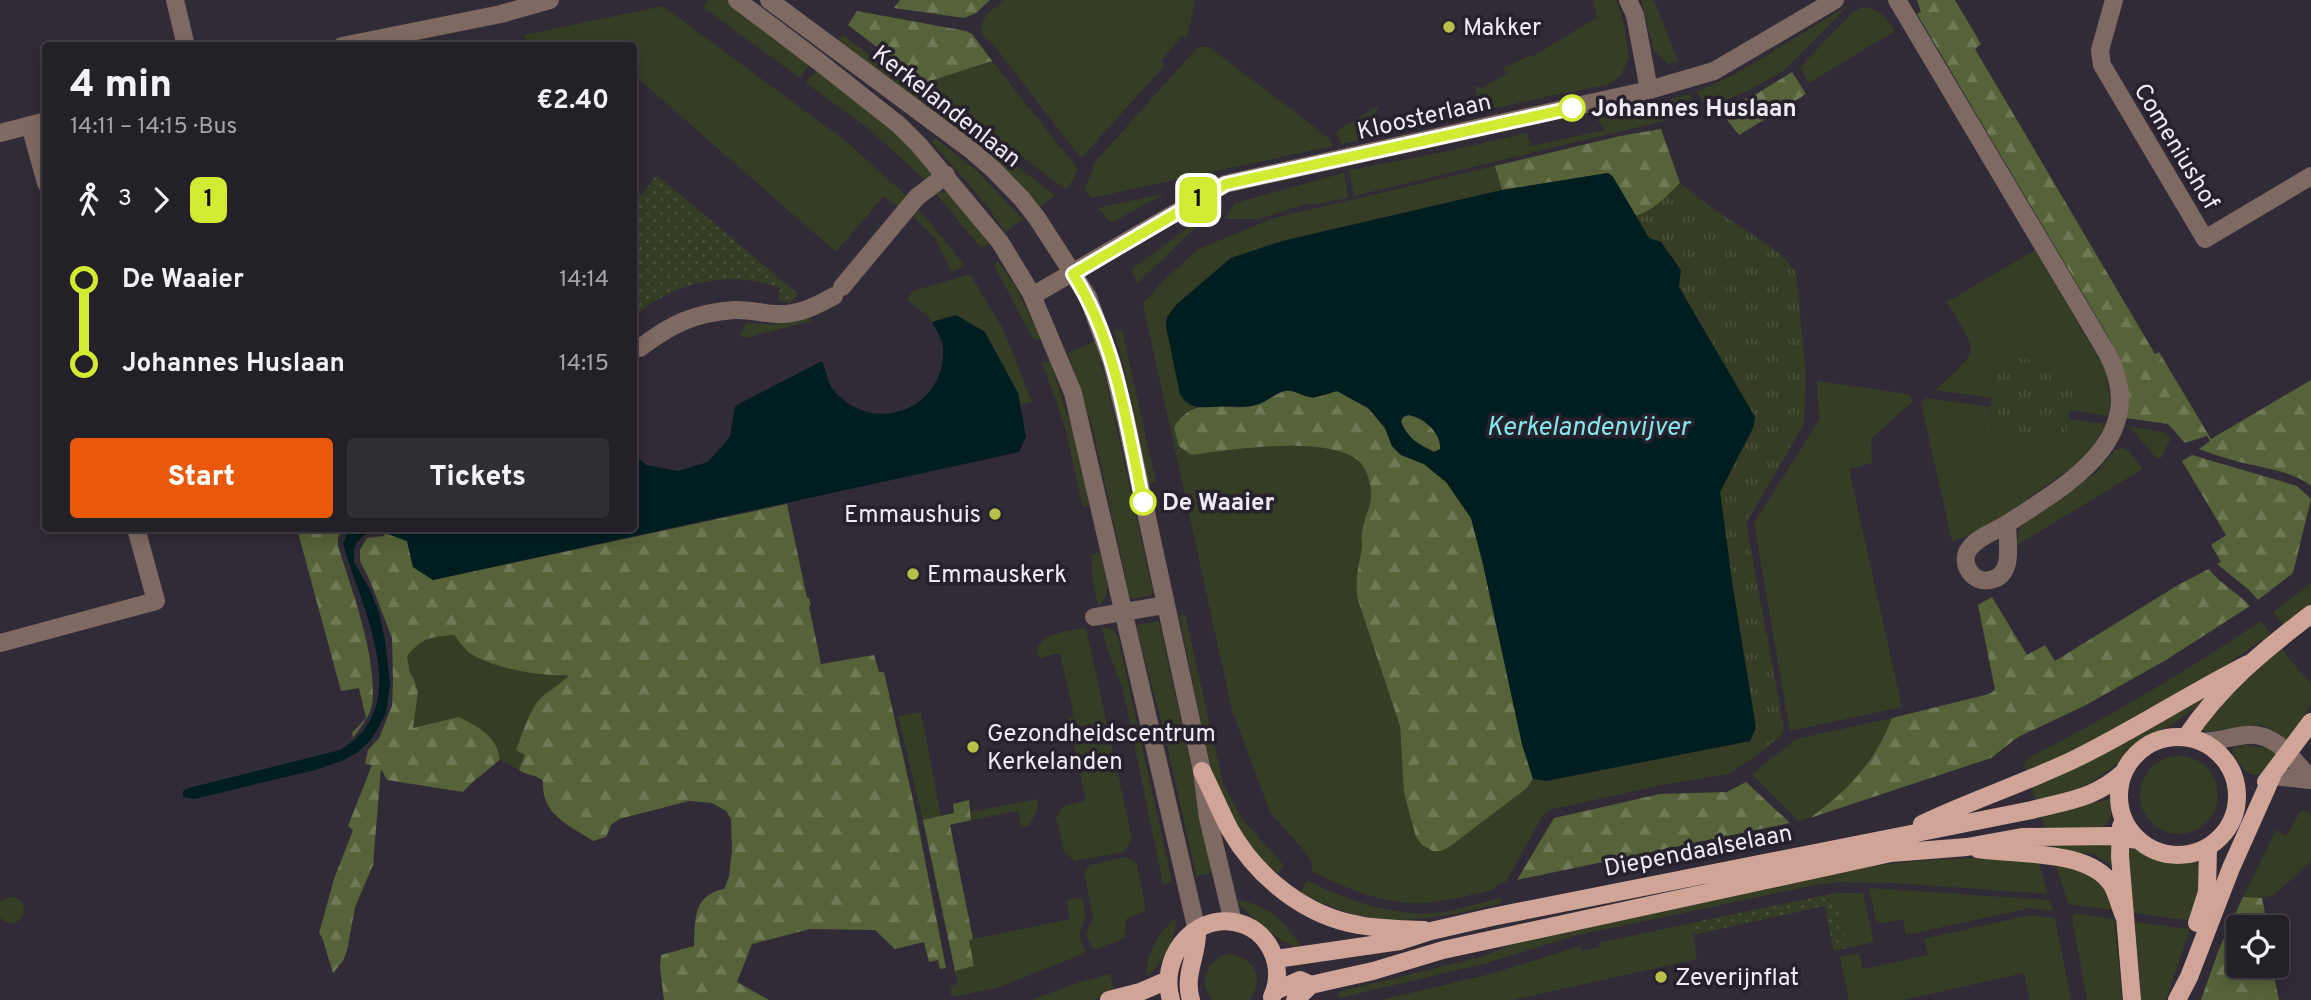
<!DOCTYPE html>
<html lang="en">
<head>
<meta charset="utf-8">
<style>
	body { margin:0; font-family:Overpass,sans-serif; background:#302d34; color:#f1f3f6; height:100vh; display:flex; flex-direction:column; font-size:26px; white-space:nowrap }
	* { box-sizing:border-box; margin:0 }
	p { font-size:23px; color:#a3a3a8 }
	.icon { flex:none; width:38px; height:38px; fill:none; stroke:currentColor; stroke-width:2; stroke-linecap:round; stroke-linejoin:round }
	.map { position:relative; flex:1; overflow:hidden }
	.drawer { position:absolute; left:42px; top:42px; width:595px; height:490px; display:flex; flex-direction:column; background:#242028; border-radius:7px; box-shadow:0 4px 18px #0003,0 0 0 2px #413e45 }
	.drawer>* { flex:none }
	.badge { padding:0 14px; border-radius:10px; font-size:24px; line-height:46px }
	.buttons { position:absolute; left:2226px; top:915px; display:grid; gap:14px }
	.buttons a { display:grid; place-items:center; width:63px; height:63px; border-radius:7px; background:#242028; box-shadow:0 4px 18px #0003,0 0 0 2px #413e45; font-size:35px }
	.map>.badge { position:absolute; translate:-50% -50%; box-shadow:0 0 0 4px #fff }
	.legs { display:flex; align-items:center; gap:10px; height:77px; padding:0 28px; font-size:23px }
	.legs p { margin-inline-start:auto }
	.head { display:flex; align-items:center; justify-content:space-between; height:119px; padding:0 28px }
	h1 { font-size:38px; font-weight:800; line-height:52px }
	.primary-button { display:flex; gap:14px; margin-top:auto; padding:14px 28px }
	.primary-button a { flex:1; height:80px; border-radius:7px; background:#ea580c; color:#fff; font-size:28px; font-weight:800; line-height:80px; text-align:center }
	.primary-button a+a { background:#302d34; color:#f1f3f6 }
	ul { padding:0 28px; list-style:none }
	li { display:flex; align-items:center; gap:24px; height:84px; font-size:26px }
	li i { display:grid; place-items:center; width:10px; height:100%; margin:0 9px; background:currentColor }
	li i::after { content:''; width:18px; height:18px; margin:-9px; border:5px solid; border-radius:50%; background:#242028 }
	li p { margin-inline-start:auto }
	li:first-child i { background:linear-gradient(#0000 50%,currentColor 0) }
	li:last-child i { background:linear-gradient(currentColor 50%,#0000 0) }
	.map>svg:first-child { display:block }
</style>
</head>
<body>
<div class="map">
<svg width="2311" height="1000" viewBox="0 0 2311 1000">
	<defs>
		<pattern id="forest-firs" width="22" height="20" patternUnits="userSpaceOnUse" patternTransform="scale(1.75)"><rect width="22" height="20" fill="#566238"/><path d="M5 1l3.5 6h-7zM16 11l3.5 6h-7z" fill="#6f7955"/></pattern>
		<pattern id="park-tufts" width="24" height="20" patternUnits="userSpaceOnUse" patternTransform="scale(1.75)"><rect width="24" height="20" fill="#363d25"/><path d="M3 7l-1-3M5 7V3M7 7l1-3M15 17l-1-3M17 17v-4M19 17l1-3" fill="none" stroke="#4a503a"/></pattern>
		<pattern id="garden-dots" width="8" height="8" patternUnits="userSpaceOnUse" patternTransform="scale(1.75)"><rect width="8" height="8" fill="#363d25"/><path d="M2 2h.1M6 6h.1" fill="none" stroke="#4a503a" stroke-width="1.8" stroke-linecap="round"/></pattern>
	</defs>
	<rect width="100%" height="100%" fill="#302b36"/>
	<path fill="#363d25" d="M708 0H727L811 62 800 78 703 7Z
		M1004 0H1195L1188 34 1185 39 1182 36 1161 61 1165 65 1084 155 1080 157 992 43 982 36C980 16 989 13 1004 0Z
		M1593 0H1617L1623 21 1629 57 1620 77 1607 85 1549 96 1342 144 1337 136V131L1379 105 1375 113 1386 130 1478 109 1475 86 1482 88 1507 73 1503 68 1527 57 1534 56 1597 17Z
		M1641 0H1654L1678 61 1668 64 1654 51Z
		M1849 5 1783 71 1751 89 1707 108 1697 92 1734 75Z
		M663 6 848 143 908 197 899 207 884 196 836 252 634 75V46H560L544 43H526L524 35Z
		M1863 7C1880 9 1887 18 1895 31L1809 83 1800 67 1854 11Z
		M843 35 1055 195 1054 196 1040 207 1003 168 836 43Z
		M1201 47H1209L1299 115 1327 137 1333 144 1332 146 1091 198 1085 190 1095 162 1196 49Z
		M992 61 1077 168 1074 178 1066 190 924 83Z
		M818 68 892 127 934 172 927 182 869 129 806 83Z
		M1690 94 1695 110 1672 119 1354 196 1349 170 1435 154 1527 133 1531 146 1605 130 1597 119Z
		M935 138 977 171 1023 219 1005 232 988 207 931 141Z
		M1495 166 1502 190 1282 241 1231 258 1177 304 1167 317 1166 326 1180 394 1185 402 1195 407 1181 417 1191 455C1231 450 1325 434 1359 461 1366 467 1372 486 1371 495 1371 507 1364 519 1362 531 1361 537 1362 542 1362 547 1359 566 1354 581 1358 600L1400 726 1404 793 1416 837 1527 789 1533 779 1546 781 1750 741 1761 752 1729 774 1662 785 1549 810 1543 815 1506 882 1499 883 1493 890C1473 894 1453 900 1434 902 1390 907 1351 891 1313 872L1310 858 1270 812 1232 710 1143 304 1161 283 1198 249 1274 218Z
		M1344 173 1348 198 1318 204H1306L1258 219H1224L1235 203Z
		M934 191 952 193 989 244 981 248Z
		M1166 193 1111 223 1098 208Z
		M916 209 923 214 965 266 952 272 935 238 910 213Z
		M1207 214V216L1137 284 1132 269Z
		M2035 250 2106 371 2110 400 2108 416 2070 410 2077 366 1998 355 1992 398 1936 390C1982 347 1978 355 1947 302Z
		M998 261 1016 287 1040 337 1039 340 1033 339 996 269 994 264Z
		M970 274 1003 329 1032 402 1020 405 1018 393 956 315 932 322 929 317 907 300 913 291Z
		M810 317 811 321 746 338 740 336 746 323 773 324Z
		M1119 329 1122 330 1156 482 1149 483 1121 356 1114 331Z
		M1095 341 1106 381 1153 592 1151 595 1133 599 1130 597 1093 430 1068 353Z
		M1050 361 1077 445 1089 505 1083 507 1064 424 1042 362Z
		M1817 381 1909 394 1913 401 1871 439 1872 463 1849 469 1902 707 1790 731 1754 523 1819 420Z
		M1927 398 1990 407 1987 433 2065 444 2069 419 2106 424 2089 453 2078 463 1981 532 1952 541 1921 403Z
		M2130 427 2163 432 2171 438 2161 458H2156Z
		M2123 448 2129 451 2143 469 2017 545 2018 532 2022 525 2097 472 2115 450Z
		M1100 552C1103 570 1115 593 1098 606L1093 583 1091 555Z
		M2311 583V603L2283 625 2273 612Z
		M1185 614 1223 783 1242 819 1281 862 1283 866 1279 874 1271 869 1253 850 1238 828 1212 773 1179 616Z
		M1159 621 1214 872 1196 876 1166 740 1136 625Z
		M2261 621 2271 634 2213 674 2158 709 2028 774 2024 765 2028 758C2109 717 2186 672 2261 621Z
		M1102 627 1113 630 1118 637 1172 882 1163 884 1123 690 1106 645Z
		M1086 628 1132 839 1124 852 1075 861 1064 852 1056 817 1064 806 1086 800 1068 718 1074 716 1060 653 1040 658 1037 652C1040 631 1068 632 1086 628Z
		M454 635 467 651 570 675C551 693 528 704 522 733 521 740 525 747 525 755 524 760 521 766 519 770L500 759 498 749 413 729 418 692 415 679 410 673 407 656C424 636 428 637 454 635Z
		M2282 649 2301 673 2311 682V705L2287 740 2270 728 2261 725 2205 732 2201 731V728L2243 678Z
		M2205 693 2207 699 2170 726 2140 739 2116 765 2086 786 2036 802 2030 784Z
		M921 712 941 816 923 820 898 716Z
		M1892 718C1877 754 1840 812 1798 821L1752 774 1796 739Z
		M2245 745 2267 748 2278 754C2259 783 2249 782 2232 752L2233 749Z
		M2140 795a39 39 0 1 1 78 0a39 39 0 1 1-78 0Z
		M1037 799 1038 808 1029 826 1021 827 1018 811 971 820V812Z
		M2110 799C2112 813 2113 821 2101 829L2046 833 2040 813Z
		M2302 809 2311 815V862L2274 895 2262 898 2243 897 2276 830 2286 836Z
		M2111 843 2114 861 2111 865 2093 854 2052 850 2051 845Z
		M2132 848 2165 862 2186 863 2198 861 2201 881 2194 921 2133 913 2127 853Z
		M1126 857 1137 864 1146 911 1126 919 1125 938 1096 949 1092 947 1086 935 1093 916 1084 873 1089 865Z
		M1973 858 2038 860 2048 894 1893 883 1839 882 1816 885 1574 936 1487 963 1339 998 1338 992 1484 956 1536 934 1837 870 1914 861Z
		M2055 862C2088 869 2102 877 2113 910L2068 904Z
		M1307 880C1344 900 1401 919 1443 912 1462 909 1482 902 1501 898V903C1429 922 1369 932 1301 892Z
		M1869 888 2050 900 2053 911 2030 908 1906 935 1903 919 1877 924Z
		M1835 893H1863L1874 942 1847 948Z
		M-2 910a13 13 0 1 1 26 0a13 13 0 1 1-26 0Z
		M1082 897 1086 915 1079 935 1085 950 1083 954 997 988 951 997 950 986 958 984 955 971 974 966 969 940 1070 919 1067 900Z
		M1237 900C1266 904 1286 921 1301 947L1297 948C1281 942 1245 915 1237 900Z
		M2075 913 2114 919 2122 1000H2087L2072 918Z
		M2030 915 2055 918 2071 1000H2030L2024 973 1903 1000H1849L1840 957 1859 953 1863 969 1928 955 1924 939Z
		M1177 918C1175 939 1162 964 1147 977 1145 956 1159 930 1177 918Z
		M2135 922 2190 929 2166 1000H2141Z
		M1691 923 1697 959 1513 1000H1381L1490 974 1580 946 1582 951 1599 947V943Z
		M1226 954C1252 954 1268 978 1249 1000H1213C1197 983 1206 962 1226 954Z
		M1110 974 1114 993 1092 1000H1031L1080 982Z"/>
	<path fill="url(#forest-firs)" d="M900 0H990L976 13 964 18 894 8Z
		M1917 0H1955L1981 44 1975 49 2155 354 2159 352 2211 439 2311 380V486C2292 470 2260 468 2236 461 2224 458 2211 453 2199 449L2210 441 2207 436 2185 443 2168 424 2126 418V379L2111 341 1917 14 1921 12Z
		M857 11 966 31 972 34 992 61 924 83 848 25Z
		M1792 72 1806 94 1739 135 1720 111 1758 93Z
		M1661 129 1680 183C1666 197 1655 210 1636 216L1613 177 1608 173 1502 190 1495 166 1620 136Z
		M1291 390 1312 398 1337 391 1368 408 1385 428 1392 446 1401 455 1424 464 1446 482 1471 518 1483 564 1522 744 1533 779 1527 788 1449 847 1441 851H1433L1422 845 1416 837 1404 793 1400 726 1358 600C1354 581 1359 566 1362 547 1362 542 1361 537 1362 531 1364 519 1371 507 1371 495 1372 486 1366 467 1359 461 1325 434 1231 450 1191 455L1179 446 1174 428C1194 392 1224 414 1255 405 1268 402 1277 391 1291 390Z
		M1408 415C1423 417 1442 433 1440 449L1435 452C1419 445 1407 438 1401 422L1403 417Z
		M2192 455 2297 486 2311 499 2293 573 2258 600 2249 590 2217 564 2221 562 2211 545 2226 535 2182 461Z
		M787 504 807 598H809L811 605 809 606 821 664 874 655 879 672H884L915 809 946 968 940 969 938 960 929 962 924 942 895 949 875 930 810 929 752 944 737 982 769 1000H664L660 968 661 955 694 946C695 919 693 895 724 889L729 877 732 850 731 819 726 811 712 803 689 801 619 819 611 825 606 837 593 841C568 824 541 815 543 781 536 774 527 776 519 770L525 755 516 750C523 733 527 715 538 701 545 692 561 685 569 675 543 677 490 668 468 652 463 647 458 640 454 635 430 637 423 637 407 656L410 673 414 679 418 692 413 728 459 717C478 727 496 735 500 759 488 771 474 779 463 792L387 780 381 769 373 865 355 907 347 951 343 961 333 973 322 937 319 933 334 879 353 830 348 826 372 765 365 764 368 750 379 738 392 706 393 682 392 638 370 581 360 561V550L367 538 384 536 385 533 407 541 413 567 433 580Z
		M297 529H342L338 538V546C352 590 378 660 372 705 370 717 360 728 353 738L352 733 366 718 359 688 341 691Z
		M2209 569C2220 584 2237 592 2250 606L2166 660 2084 706 2018 737 1991 758 1810 818C1849 790 1874 763 1892 718L1989 694 1995 690 1978 605 1992 597 2027 655 2045 645 2055 661 2178 585Z
		M1746 782 1790 823 1517 880 1554 818 1660 794 1727 792Z
		M969 800 971 820 950 825 973 939 969 940 974 966 955 971 923 820 954 813 953 804Z
		M2243 897 2262 898 2266 918 2262 920 2264 927 2238 928V966H2272L2279 1000H2201L2219 949Z"/>
	<path fill="url(#park-tufts)" d="M1680 183 1712 208 1765 243 1783 256 1796 272 1806 374 1804 424 1746 523 1784 729 1781 736 1761 752 1750 741 1756 728 1733 588 1720 492 1753 428 1755 417 1636 216C1655 210 1666 197 1680 183Z
		M1998 355 2077 366 2065 444 1987 433Z"/>
	<path fill="url(#garden-dots)" d="M657 175 798 294 790 303 778 300 780 288C728 269 676 282 634 316V203Z
		M1835 893 1847 948 1834 951 1824 906 1693 935 1691 923Z"/>
	<path fill="#001e20" fill-rule="evenodd" d="M1608 173 1613 177 1649 238 1661 242 1681 270 1679 287 1755 417 1753 428 1720 492 1733 588 1756 728 1750 741 1546 781 1533 779 1522 744 1483 564 1471 518 1446 482 1424 464 1401 455 1392 446 1385 428 1368 408 1337 391C1329 393 1318 398 1310 397 1301 396 1294 389 1284 391 1274 393 1266 403 1256 405 1246 408 1238 406 1229 406 1210 406 1191 413 1180 394L1166 326 1167 317 1177 304 1231 258 1282 241 1502 190ZM1408 415C1423 417 1442 433 1440 449L1434 452C1419 445 1407 438 1401 421L1403 417Z
		M956 315 985 332 1018 393 1026 437 1019 452 433 580 413 567 407 541 385 533 366 534 357 542 354 549V562L370 590 379 613 385 640 390 683 386 714 371 740 358 752 342 761 315 770 194 799 183 797V791L189 788 340 750C417 706 360 606 343 543L350 529 634 528V454L646 465 678 471 708 462 730 437 735 406 822 361C826 370 828 384 834 391 874 437 947 409 943 347 942 339 936 330 932 322Z"/>
	<g fill="none" stroke-linecap="round" stroke-linejoin="round">
		<path stroke="#7f6a63" stroke-width="18" d="M175 0 186 46
			M737 0 818 61 899 125 919 145 1000 242 1031 293 1073 393 1197 931
			M769 0 971 150 994 170 1022 199 1037 218 1088 297 1112 363 1126 420 1202 771 1208 818 1233 922
			M1628 0 1635 15 1649 90
			M1897 0 2107 353C2152 438 2069 483 2010 522 1997 531 1978 536 1969 549 1959 563 1973 584 1990 580 2015 576 2007 542 2007 524
			M2114 0 2100 50 2102 65 2205 239 2311 176
			M342 46 501 14 550 0
			M30 125 46 183
			M0 133 46 121
			M842 287 917 197 946 175
			M1032 296 1225 184 1649 90 1714 71 1835 0
			M640 348C671 324 694 313 734 310 749 309 763 314 778 314 798 315 816 306 834 296
			M1094 617 1165 605
			M0 643 156 601 136 528
			M2202 742C2218 741 2231 737 2246 735 2276 731 2294 761 2311 780
			M2272 776 2310 780"/>
		<path stroke="#d0a598" stroke-width="18" d="M2119 796a59 59 0 1 1 118 0a59 59 0 1 1-118 0Z
			M2186 737C2221 685 2262 652 2311 614
			M1202 771C1212 791 1220 811 1230 830 1257 877 1305 916 1359 925 1380 929 1403 929 1424 930
			M2266 782 2311 722
			M1922 824C1972 800 2025 783 2075 759 2134 730 2189 694 2248 664
			M2121 826 2120 856 2132 1000
			M1978 849C2016 855 2090 849 2112 885 2117 894 2120 906 2124 916
			M2197 923 2207 892 2208 848
			M1276 959 1400 941 1431 931 1492 917 2032 810C2070 800 2094 799 2124 772
			M1275 991 1300 980 1311 985 1328 981 1373 971 1443 950 1891 853 1967 847 2022 837 2110 836 2138 840
			M1109 1000 1140 992 1168 980
			M1171 1000C1159 961 1190 915 1234 922 1269 928 1286 966 1272 997
			M1191 1000C1183 975 1198 955 1197 931
			M1295 1000 1311 985
			M2177 1000 2189 977 2231 868 2272 776"/>
	</g>
	<g fill="none" stroke-linecap="round" stroke-linejoin="round">
		<defs>
			<path id="line-1" d="M1143 502C1127 425 1116 341 1073 274L1226 184 1572 108"/>
		</defs>
		<use href="#line-1" stroke="#fff" stroke-width="16"/>
		<use href="#line-1" stroke="#d1ea32" stroke-width="10"/>
	</g>
	<g fill="#b8c147" stroke="#26212c" stroke-width="2.5">
		<circle cx="1449" cy="27" r="7"/>
		<circle cx="995" cy="514" r="7"/>
		<circle cx="913" cy="574" r="7"/>
		<circle cx="973" cy="747" r="7"/>
		<circle cx="1661" cy="977" r="7"/>
	</g>
	<g fill="#fff" stroke="#d1ea32" stroke-width="3.5">
		<circle cx="1572" cy="108" r="12"/>
		<circle cx="1143" cy="502" r="12"/>
	</g>
	<g text-anchor="middle" stroke-width="7" stroke-linejoin="round" paint-order="stroke">
		<g font-size="24" fill="#eeebf2" stroke="#26212c" text-anchor="start">
			<text x="1463" y="35">Makker</text>
			<text x="981" y="522" text-anchor="end">Emmaushuis</text>
			<text x="927" y="582">Emmauskerk</text>
			<text x="987" y="741">Gezondheidscentrum<tspan x="987" dy="28">Kerkelanden</tspan></text>
			<text x="1675" y="985">Zeverijnflat</text>
		</g>
		<g font-size="24" fill="#eeebf2" stroke="#26212c">
			<text transform="translate(947 106) rotate(38)" y="8">Kerkelandenlaan</text>
			<text transform="translate(1424 116) rotate(-13)" y="8">Kloosterlaan</text>
			<text transform="translate(2177 146) rotate(59)" y="8">Comeniushof</text>
			<text transform="translate(1698 850) rotate(-11)" y="8">Diependaalselaan</text>
		</g>
		<g font-size="24" font-weight="bold" fill="#eeebf2" stroke="#26212c" text-anchor="start">
			<text x="1591" y="116">Johannes Huslaan</text>
			<text x="1162" y="510">De Waaier</text>
		</g>
		<g font-size="26" font-style="italic" fill="#83e6ec" stroke="#26212c">
			<text x="1588" y="435">Kerkelandenvijver</text>
		</g>
	</g>
</svg>
<div class="buttons">
<a><svg class="icon" aria-label="locate" viewBox="0 0 24 24"><circle cx="12" cy="12" r="6"/><path d="M12 2v4M12 18v4M2 12h4M18 12h4"/></svg></a>
</div>
<b class="badge" style="left:1198px;top:200px;background:#d1ea32;color:#111">1</b>
<section class="drawer">
<div class="head"><div><h1>4 min</h1><p>14:11 – 14:15 · Bus</p></div><b>€2.40</b></div>
<div class="legs"><svg class="icon" aria-label="walk" viewBox="0 0 24 24"><circle cx="13" cy="4" r="2"/><path d="M13 8l-2 6 4 7M11 14l-3 7M7 12l3-4h3l4 4"/></svg>3<svg class="icon" aria-label="forward" viewBox="0 0 24 24"><path d="M9 5l7 7-7 7"/></svg><b class="badge" style="background:#d1ea32;color:#111">1</b></div>
<ul>
<li><i style="color:#d1ea32"></i><b>De Waaier</b><p>14:14</p></li>
<li><i style="color:#d1ea32"></i><b>Johannes Huslaan</b><p>14:15</p></li>
</ul>
<div class="primary-button"><a>Start</a><a>Tickets</a></div>
</section>
</div>
</body>
</html>
